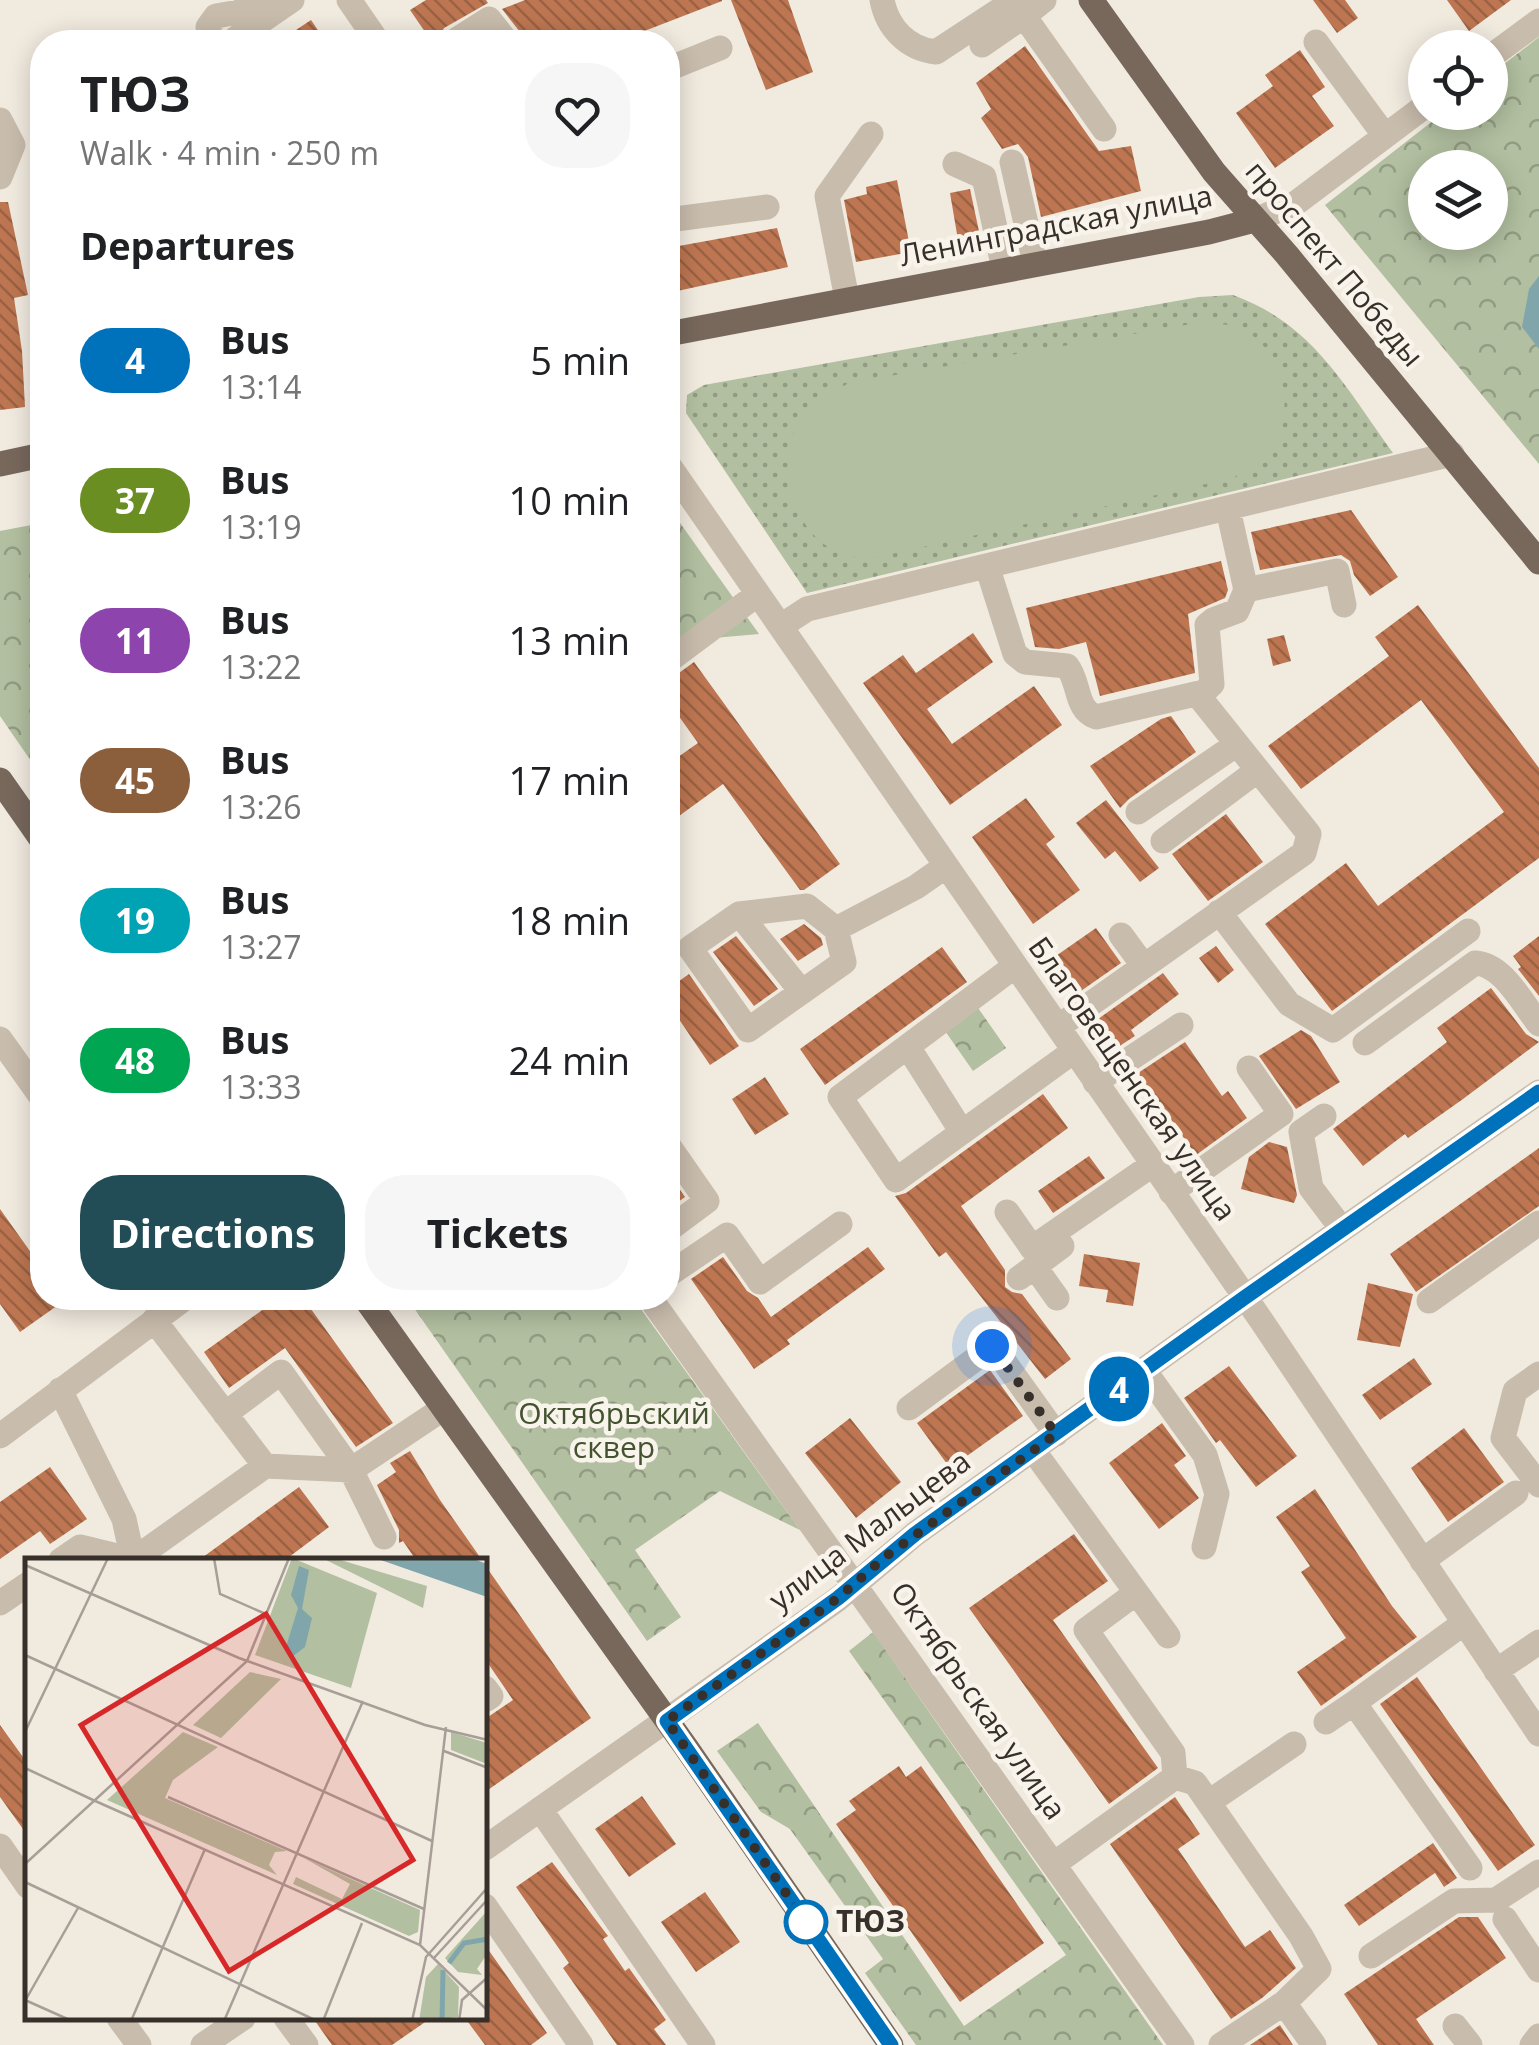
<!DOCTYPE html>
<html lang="en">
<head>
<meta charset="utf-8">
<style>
	body { margin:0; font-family:"Open Sans",sans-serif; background:#f6f6f6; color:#202124; height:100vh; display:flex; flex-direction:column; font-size:38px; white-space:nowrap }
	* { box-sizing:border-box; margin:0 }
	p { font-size:32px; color:#757577 }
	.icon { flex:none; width:55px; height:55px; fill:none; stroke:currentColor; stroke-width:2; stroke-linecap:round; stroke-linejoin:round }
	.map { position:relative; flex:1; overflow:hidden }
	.side { position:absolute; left:30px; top:30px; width:650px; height:1280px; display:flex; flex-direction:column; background:#fff; border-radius:40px; box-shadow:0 5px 25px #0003 }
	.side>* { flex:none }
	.badge { padding:0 20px; border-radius:32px; font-size:35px; line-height:65px }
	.fabs { position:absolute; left:1408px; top:30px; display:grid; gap:20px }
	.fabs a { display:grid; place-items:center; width:100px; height:100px; border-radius:50%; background:#fff; box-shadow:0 5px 25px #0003; font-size:50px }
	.you { position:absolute; width:50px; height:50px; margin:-25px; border:8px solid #fff; border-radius:50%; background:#1a73e8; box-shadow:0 0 0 15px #1a73e833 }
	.map>.badge { position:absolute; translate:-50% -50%; box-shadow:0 0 0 5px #fff }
	h2 { padding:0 50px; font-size:38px; line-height:90px }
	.round { display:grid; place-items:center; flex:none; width:105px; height:105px; border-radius:40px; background:#f6f6f6 }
	.overview { display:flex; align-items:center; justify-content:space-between; height:170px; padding:0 50px }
	h1 { font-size:48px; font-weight:700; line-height:75px }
	.action { display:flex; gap:20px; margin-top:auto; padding:20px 50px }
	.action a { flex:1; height:115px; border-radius:40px; background:#234d56; color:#fff; font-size:40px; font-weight:700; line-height:115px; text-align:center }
	.action a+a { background:#f6f6f6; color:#202124 }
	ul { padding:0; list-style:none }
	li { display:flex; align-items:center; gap:30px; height:140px; padding:0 50px }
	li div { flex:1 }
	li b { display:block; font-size:38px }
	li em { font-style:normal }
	li .badge { min-width:110px; font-weight:700; text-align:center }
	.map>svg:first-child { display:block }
</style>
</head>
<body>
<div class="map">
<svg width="1539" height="2045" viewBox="0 0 1539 2045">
	<defs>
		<pattern id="grass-dots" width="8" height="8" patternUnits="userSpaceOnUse" patternTransform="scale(2.5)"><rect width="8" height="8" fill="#b2bfa0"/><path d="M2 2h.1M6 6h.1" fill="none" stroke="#929c83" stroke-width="1.8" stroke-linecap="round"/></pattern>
		<pattern id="park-crowns" width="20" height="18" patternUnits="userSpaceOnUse" patternTransform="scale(2.5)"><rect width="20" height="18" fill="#b2bfa0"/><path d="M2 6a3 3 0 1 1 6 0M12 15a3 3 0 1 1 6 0" fill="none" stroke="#929c83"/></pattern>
		<pattern id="building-back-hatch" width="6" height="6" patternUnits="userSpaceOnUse" patternTransform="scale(2.5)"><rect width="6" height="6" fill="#bd7651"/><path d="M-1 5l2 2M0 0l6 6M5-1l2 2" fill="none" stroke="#9a6143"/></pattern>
	</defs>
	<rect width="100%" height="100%" fill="#f1eadf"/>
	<path fill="url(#grass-dots)" d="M1233 295C1313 324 1345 387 1393 453L807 593 686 413 687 395 704 385 1199 297Z"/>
	<path fill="url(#park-crowns)" fill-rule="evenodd" d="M1539 37V464L1325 205 1443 113 1490 112V75ZM1425 168H1490V232H1425Z
		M668 506 759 634 668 642Z
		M42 523V777L0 716V531Z
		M976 1005 1006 1048 973 1071 943 1028Z
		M407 1298H633L800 1530 720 1491 635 1550 681 1617 647 1641Z
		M873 1632 1163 2045H916L865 1973 883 1959 790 1829 761 1812 717 1751 758 1723 964 2026 1066 1955 849 1651Z"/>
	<path fill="#b2bfa0" d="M1197 323C1213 323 1228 323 1243 330 1283 348 1298 418 1271 451 1261 463 1246 470 1233 478L878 557C871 557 862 558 855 557 796 549 771 466 800 420 810 403 832 392 849 383Z"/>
	<path fill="#80a6ac" d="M1539 276V349L1522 327 1529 289Z"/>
	<path fill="url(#building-back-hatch)" d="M426 0H486L488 3 444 28 437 42H432L410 10Z
		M525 0H722V1L616 42H523L520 32 502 9Z
		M731 0H788L813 72 766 90Z
		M1313 0H1345L1358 18 1337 33Z
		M1447 0H1511L1469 31Z
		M311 20 326 42H278Z
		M1025 46 1099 151 1131 146 1141 191 1041 217 1028 157 1018 144 1002 149 981 118 991 109 976 83Z
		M1300 50 1325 87 1312 96 1334 126 1275 168 1236 113 1273 86 1265 75Z
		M897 180 911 252 856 262 844 200 867 194 866 187Z
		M970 189 980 236 958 240 950 193Z
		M0 202H8L28 295 14 298 22 351 25 407 0 410Z
		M777 228 788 267 668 293V248Z
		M1351 510 1398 577 1370 596 1354 575 1350 561 1341 555 1260 570 1251 532Z
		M1221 561 1228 590 1225 598 1188 614 1195 673 1100 696 1086 642 1059 649 1035 647 1026 608Z
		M1418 605 1539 768V858L1332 1011 1265 924 1346 863 1378 906 1504 812 1421 700 1301 789 1268 746 1389 656 1375 637Z
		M973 633 993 662 927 709 952 744 1034 686 1062 725 950 805 863 683 903 655 916 673Z
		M1284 635 1291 661 1273 666 1267 639Z
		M694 662 840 864 804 890H800L723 784 668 824V764L698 743 668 701V681Z
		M1171 716 1196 752 1129 799 1120 808 1090 766 1161 719Z
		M1026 798 1055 837 1046 844 1080 890 1033 924 972 837Z
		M1106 800 1159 868 1140 882 1115 851 1105 859 1076 823Z
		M1226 814 1263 862 1208 901 1172 854Z
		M804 924 821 938 823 945 798 961 780 939Z
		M1096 928 1121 963 1078 993 1053 958Z
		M736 936 778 989 754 1006 713 952Z
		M1539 936V996L1518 969 1521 967 1513 956Z
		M1216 946 1234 970 1218 983 1199 958Z
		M942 947 967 982 825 1085 800 1049Z
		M1163 973 1179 994 1131 1030 1135 1036 1118 1047 1098 1019Z
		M689 974 739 1046 710 1065 668 1003V989Z
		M1491 988 1526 1034 1539 1042 1463 1099 1408 1138 1405 1134 1363 1166 1333 1129 1447 1042 1437 1028Z
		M1301 1030 1311 1036 1340 1082 1296 1109 1259 1056Z
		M1185 1042 1222 1096 1228 1091 1247 1118 1196 1155 1138 1073Z
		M765 1077 789 1114 755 1135 732 1099Z
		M1043 1094 1068 1128 961 1206 1005 1270V1287L1012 1292 1022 1294 1071 1359 1045 1379 946 1252 939 1257 895 1196 906 1193Z
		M1269 1142 1287 1147 1297 1195 1294 1203 1241 1189 1249 1157Z
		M1539 1148V1206L1416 1292 1390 1254Z
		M1089 1156 1105 1178 1053 1213 1038 1191Z
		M668 1173 685 1197 668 1209Z
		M0 1209 42 1268V1298H68L20 1332 0 1304Z
		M868 1247 885 1269 787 1340 790 1344 754 1369 691 1279 723 1257 747 1291 758 1298 771 1317Z
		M1084 1254 1140 1263 1133 1306 1106 1302 1108 1290 1079 1286Z
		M1368 1283 1413 1294 1400 1347 1357 1340Z
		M279 1298H303L393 1423 356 1447 285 1348 229 1388 204 1352Z
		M1414 1358 1432 1384 1380 1420 1362 1395Z
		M1229 1366 1297 1456 1256 1487 1220 1440 1216 1443 1184 1398Z
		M990 1370 1023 1416 950 1468 917 1423Z
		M850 1418 901 1482 856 1518 805 1453Z
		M1162 1423 1186 1456 1174 1465 1199 1498 1159 1529 1109 1463Z
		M1464 1428 1504 1482 1448 1522 1411 1468Z
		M410 1451 440 1500 482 1560H416L403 1541 399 1543V1530L377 1485 396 1472 390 1463Z
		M50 1467 87 1519 50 1544 40 1531 0 1559V1502Z
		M299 1487 329 1527 285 1560H199Z
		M1315 1489 1392 1606 1417 1637 1321 1706 1297 1672 1346 1638 1301 1572 1310 1566 1276 1517Z
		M1074 1534 1108 1581 1053 1620 1158 1768 1109 1804 969 1608Z
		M485 1565 591 1718 485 1792V1719L513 1700 485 1659Z
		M1417 1677 1535 1845 1498 1871 1380 1704Z
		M0 1725 28 1764V1836L0 1797Z
		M899 1766 906 1777 921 1766 1044 1943 960 2002 836 1824 856 1810 849 1801Z
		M642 1796 676 1844 629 1877 595 1829Z
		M1175 1797 1200 1834 1178 1849 1245 1947 1270 1930 1296 1968 1262 1998 1231 2019 1110 1844Z
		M1433 1843 1457 1878 1444 1887 1435 1873 1359 1926 1344 1905Z
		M552 1862 608 1936 603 1939 625 1971 629 1968 666 2020 654 2029 666 2045H617L563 1968 569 1963 516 1887Z
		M705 1892 740 1942 696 1972 661 1922Z
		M1459 1917H1478L1506 1958 1416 2019 1434 2045H1378L1344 1994Z
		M485 1945 547 2033 531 2045H485L465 2018H485Z
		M313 2018H431L392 2045H332Z
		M1280 2025 1293 2045H1250Z"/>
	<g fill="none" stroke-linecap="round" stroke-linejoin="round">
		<path stroke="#c8bcac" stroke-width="25" d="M349 0 378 42
			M882 0C887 27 907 49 936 52L1015 0
			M1044 0 1024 16 1104 129
			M211 42 208 27 216 16 239 12 258 0
			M235 42V39L292 0
			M453 42 489 19 507 42
			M1316 42 1385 136
			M982 45 1024 16
			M1490 57 1539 21
			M668 69 720 48
			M0 120 13 145 0 177
			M1012 162 1035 263
			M955 164 984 177 1004 269
			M668 220 767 207
			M1255 220 1296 203 1425 106
			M847 299 827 196 871 134
			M668 464 1261 1320 1539 1734
			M987 566 1015 654 1025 662 1067 666C1080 682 1075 710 1096 717L1204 692 1212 684 1207 625 1213 620 1237 611 1246 590 1228 509
			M1246 590 1337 571 1344 605
			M781 626 807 609 1452 454
			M668 661 758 594
			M1138 812 1237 744
			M1163 841 1258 770
			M807 906 836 929 844 962 748 1030 690 948 739 914Z
			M1219 912 1289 1004 1333 1030 1468 931
			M739 914 802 992
			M836 929 916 887 946 866
			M1121 935 1143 965
			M1015 966 840 1097 896 1180 1074 1051
			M1058 1027 1304 853 1309 834 1197 694
			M0 1039 42 1098
			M1365 1043 1475 963C1503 964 1522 1003 1539 1024
			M908 1047 962 1132
			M1095 1082 1181 1025
			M1324 1116 1301 1132 1311 1188 1342 1229
			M668 1145 707 1201 668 1230
			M1171 1192 1281 1114 1249 1068
			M1007 1212 1032 1248 1152 1165
			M1035 1267 1057 1298
			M668 1275 727 1235 760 1282 840 1224
			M1019 1278 1062 1246
			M650 1298 1182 2045
			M1429 1301 1539 1223
			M154 1320 265 1466
			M1144 1370 1205 1455 1217 1494 1204 1547
			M1539 1374 1515 1391 1503 1438 1539 1485
			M60 1390 124 1519 133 1560
			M909 1408 993 1346 1056 1434
			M225 1414 281 1372 351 1470 384 1537
			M0 1436 185 1298
			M1033 1450 1168 1636
			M61 1560 80 1547 133 1560 265 1466 351 1470 444 1408
			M1422 1561 1516 1493
			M1136 1593 1086 1630 1173 1753 1175 1777 1195 1783 1301 1936 1319 1969 1284 2003
			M0 1603 28 1584
			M1464 1623 1354 1703 1470 1868
			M1496 1671 1539 1642
			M485 1688 491 1696 485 1700
			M1326 1722 1354 1703
			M1209 1802 1294 1744
			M540 1809 703 2045
			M0 1846 28 1886
			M485 1848 838 1599 915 1534 1244 1298 1539 1092
			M1054 1864 1175 1777
			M485 1906 581 2045
			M1505 1919 1539 1970
			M1371 1956 1454 1901 1496 1900 1539 1872
			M119 2018 139 2045
			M286 2018 306 2045
			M1455 2026 1470 2045
			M203 2045 243 2018
			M1221 2045 1284 2003 1314 2045
			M1532 2045 1539 2036"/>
		<path stroke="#78685c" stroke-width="25" d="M1091 0 1214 172 1287 255 1539 562
			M668 334 1209 232 1255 220
			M0 464 42 455
			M0 780 42 840
			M365 1298 686 1747 891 2045"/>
	</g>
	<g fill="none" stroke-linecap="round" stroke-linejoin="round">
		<defs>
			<path id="line" d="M891 2045 667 1721 838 1598 915 1534 1244 1298 1539 1092"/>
		</defs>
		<use href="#line" stroke="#fff" stroke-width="22"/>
		<use href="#line" stroke="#0072bc" stroke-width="15"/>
		<path stroke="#372f2a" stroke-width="10" stroke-dasharray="0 18" d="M806 1922 667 1721 838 1598 885 1557 1056 1434 992 1346"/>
	</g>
	<circle fill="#fff" stroke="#0072bc" stroke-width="5" cx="806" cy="1922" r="20"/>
	<g text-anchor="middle" stroke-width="9" stroke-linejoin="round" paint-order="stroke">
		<g font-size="30" fill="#372f2a" stroke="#f9f4eb">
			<text transform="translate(1056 226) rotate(-11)" y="10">Ленинградская улица</text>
			<text transform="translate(1334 264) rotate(50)" y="10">проспект Победы</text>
			<text transform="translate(1132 1079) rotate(55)" y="10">Благовещенская улица</text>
			<text transform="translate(870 1531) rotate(-37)" y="10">улица Мальцева</text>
			<text transform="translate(978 1701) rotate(55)" y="10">Октябрьская улица</text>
		</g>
		<g font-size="30" fill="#435330" stroke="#f9f4eb">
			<text x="614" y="1424">Октябрьский<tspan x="614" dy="34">сквер</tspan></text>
		</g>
		<g font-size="30" font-weight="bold" fill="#372f2a" stroke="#f9f4eb" text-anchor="start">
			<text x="836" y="1932">ТЮЗ</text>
		</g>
	</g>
	<g transform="translate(25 1558)">
		<rect width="462" height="462" fill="#f1eadf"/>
		<path d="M225 114 256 121 196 180 168 167Z" fill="#b2bfa0"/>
		<path d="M462 353V396L452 411 457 417 433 414 420 400ZM413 406 434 429 433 459 394 463 401 419Z" fill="#b2bfa0"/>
		<path d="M267 0 352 35 326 130 230 97ZM309 0 402 28 398 50 299 1ZM158 174 193 189 148 222 140 240 262 293 250 294 244 307 252 317 82 242ZM426 174 462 185V206L426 192ZM279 300 395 352 393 374 384 378 268 326 271 319 317 341 325 326Z" fill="#b2bfa0"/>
		<path d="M233 118 241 126 238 136 202 171 187 170 186 152Z" fill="#b2bfa0"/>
		<path d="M350 0H446L462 6V39ZM274 8 284 12 277 51 287 60 280 89 267 99 260 92 273 50 266 37Z" fill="#80a6ac"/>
		<path fill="none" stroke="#80a6ac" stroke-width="5" d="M424 405 439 385 463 381M417 463 418 412"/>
		<path fill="none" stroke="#a79f97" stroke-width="2.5" d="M189 0 195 36 243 57M0 7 214 100 400 167 463 182M0 97 407 283M222 103 264 0M0 174 83 0M419 193 463 210M0 210 68 242M143 239 399 351M68 242 395 387 463 453M0 306 222 103M0 324 292 463M395 387 421 169M409 400 463 341M0 442 47 463M0 443 53 350M106 463 180 291M199 463 338 143M298 463 337 365M387 463 401 399 463 329M434 463 437 442 463 419"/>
		<path fill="#d62828" fill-opacity="0.15" stroke="#d62828" stroke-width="5" d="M241 56 388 302 204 413 56 167Z"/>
		<rect width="462" height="462" fill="none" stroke="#372f2a" stroke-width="5"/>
	</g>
</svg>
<div class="fabs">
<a><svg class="icon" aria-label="locate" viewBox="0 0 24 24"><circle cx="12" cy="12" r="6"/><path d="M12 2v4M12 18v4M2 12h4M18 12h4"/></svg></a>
<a><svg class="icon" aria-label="layers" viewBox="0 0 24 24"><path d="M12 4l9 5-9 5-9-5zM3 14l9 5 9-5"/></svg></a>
</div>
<div class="you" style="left:992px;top:1346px"></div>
<b class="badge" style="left:1119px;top:1389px;background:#0072bc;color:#fff">4</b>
<section class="side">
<div class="overview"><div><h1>ТЮЗ</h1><p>Walk · 4 min · 250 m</p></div><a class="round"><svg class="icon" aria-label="heart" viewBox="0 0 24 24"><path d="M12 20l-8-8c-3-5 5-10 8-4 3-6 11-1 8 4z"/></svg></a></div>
<h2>Departures</h2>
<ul>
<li><span class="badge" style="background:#0072bc;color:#fff">4</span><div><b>Bus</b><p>13:14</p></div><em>5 min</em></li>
<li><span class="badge" style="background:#6b8e23;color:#fff">37</span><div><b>Bus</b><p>13:19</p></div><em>10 min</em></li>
<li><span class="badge" style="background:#8e44ad;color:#fff">11</span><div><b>Bus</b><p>13:22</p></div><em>13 min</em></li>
<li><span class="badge" style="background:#8b5e3c;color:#fff">45</span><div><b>Bus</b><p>13:26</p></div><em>17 min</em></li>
<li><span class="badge" style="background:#00a3b4;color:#fff">19</span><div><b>Bus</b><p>13:27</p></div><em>18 min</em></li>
<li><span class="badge" style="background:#00a651;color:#fff">48</span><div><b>Bus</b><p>13:33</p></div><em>24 min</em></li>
</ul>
<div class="action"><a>Directions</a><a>Tickets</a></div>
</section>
</div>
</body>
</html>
